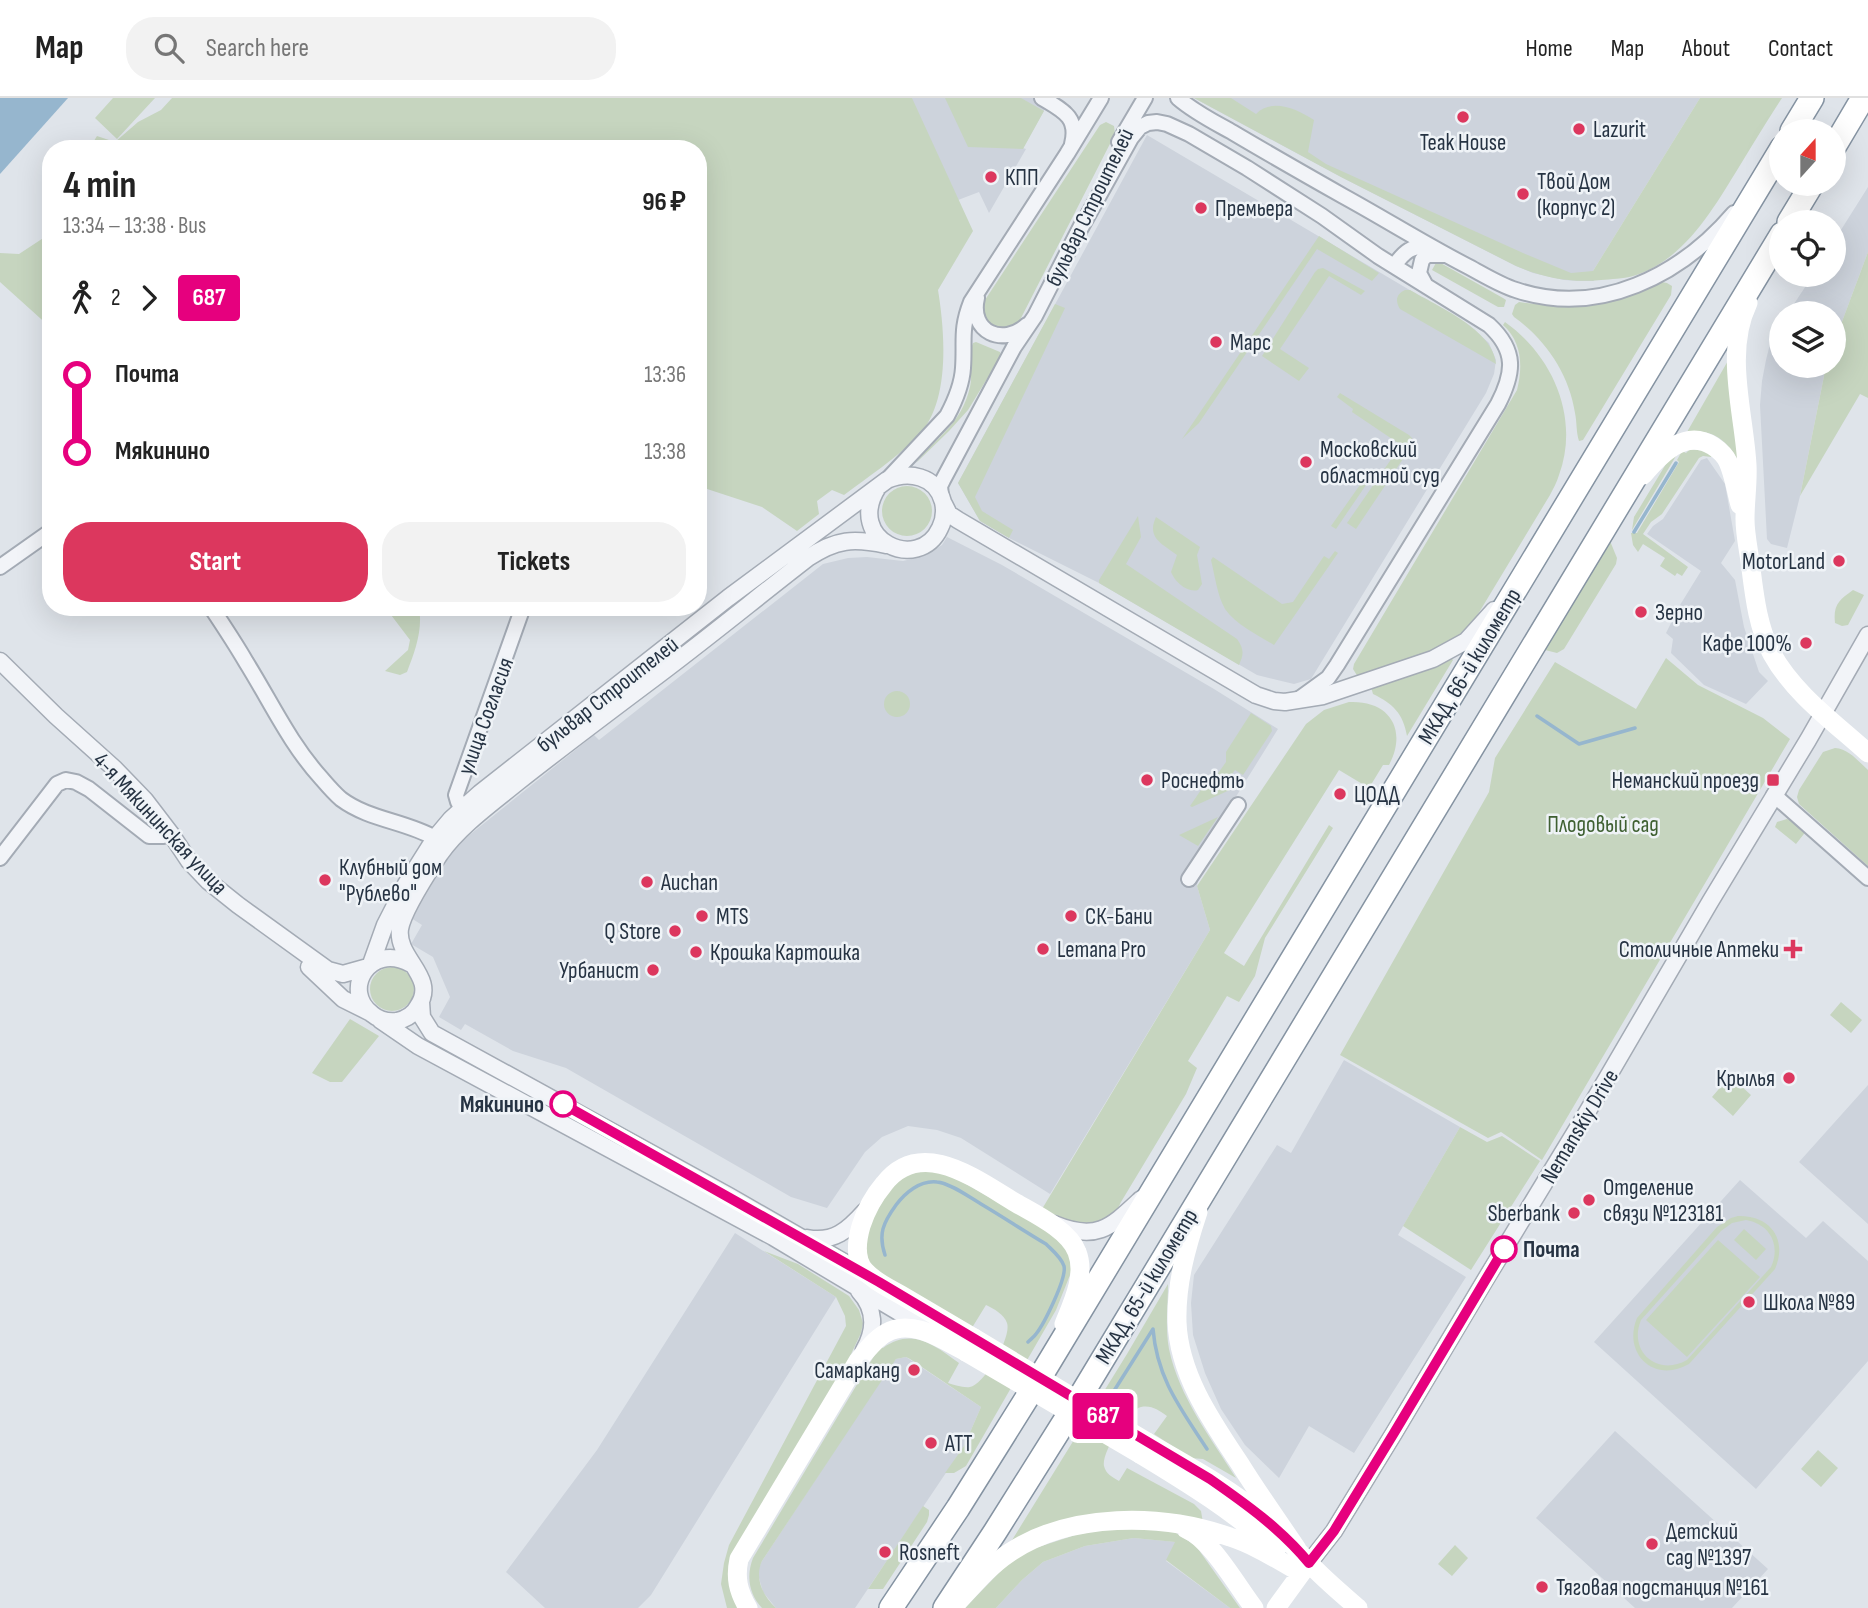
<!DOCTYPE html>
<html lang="en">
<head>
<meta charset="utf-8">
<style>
	body { margin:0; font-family:"Sofia Sans Condensed",sans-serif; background:#f2f2f2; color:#222; height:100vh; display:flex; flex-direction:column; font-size:26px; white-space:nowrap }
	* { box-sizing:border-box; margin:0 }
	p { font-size:23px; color:#767676 }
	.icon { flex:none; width:38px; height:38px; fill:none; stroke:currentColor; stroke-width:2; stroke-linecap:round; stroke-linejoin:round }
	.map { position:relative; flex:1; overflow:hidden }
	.drawer { position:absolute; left:42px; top:42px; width:665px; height:476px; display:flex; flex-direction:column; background:#fff; border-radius:28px; box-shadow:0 7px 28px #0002 }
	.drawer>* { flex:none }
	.badge { padding:0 14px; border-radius:5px; font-size:24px; line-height:46px }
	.needle { width:46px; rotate:21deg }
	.controls { position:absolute; left:1769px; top:21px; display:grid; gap:14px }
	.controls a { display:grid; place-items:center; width:77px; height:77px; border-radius:50%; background:#fff; box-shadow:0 7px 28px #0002; font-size:35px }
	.map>.badge { position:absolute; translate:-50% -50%; box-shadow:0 0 0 4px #fff }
	.legs { display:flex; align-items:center; gap:10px; height:77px; padding:0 21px; font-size:23px }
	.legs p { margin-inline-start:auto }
	.headline { display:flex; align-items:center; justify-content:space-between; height:119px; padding:0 21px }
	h1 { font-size:38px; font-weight:700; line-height:52px }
	.cta { display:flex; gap:14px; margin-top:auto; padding:14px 21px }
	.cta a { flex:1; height:80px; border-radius:28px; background:#dc375e; color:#fff; font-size:28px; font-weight:700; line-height:80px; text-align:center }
	.cta a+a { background:#f2f2f2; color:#222 }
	ul { padding:0 21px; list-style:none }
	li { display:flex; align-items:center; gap:24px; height:77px; font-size:26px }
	li i { display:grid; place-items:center; width:10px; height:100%; margin:0 9px; background:currentColor }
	li i::after { content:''; width:18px; height:18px; margin:-9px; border:5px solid; border-radius:50%; background:#fff }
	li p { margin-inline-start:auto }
	li:first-child i { background:linear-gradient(#0000 50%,currentColor 0) }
	li:last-child i { background:linear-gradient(currentColor 50%,#0000 0) }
	header { display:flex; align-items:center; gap:42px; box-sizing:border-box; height:98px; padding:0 35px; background:#fff; border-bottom:2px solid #e0e0e0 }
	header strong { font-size:33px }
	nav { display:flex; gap:38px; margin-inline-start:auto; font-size:24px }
	.search { width:490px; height:63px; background:#f2f2f2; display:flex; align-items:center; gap:18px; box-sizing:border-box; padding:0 24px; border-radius:28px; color:#767676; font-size:26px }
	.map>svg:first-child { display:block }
</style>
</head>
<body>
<header>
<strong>Map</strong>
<div class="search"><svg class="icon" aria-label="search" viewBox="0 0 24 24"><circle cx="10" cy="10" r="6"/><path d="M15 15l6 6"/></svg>Search here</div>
<nav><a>Home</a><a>Map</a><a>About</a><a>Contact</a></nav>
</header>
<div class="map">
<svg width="1868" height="1510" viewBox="0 0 1868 1510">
	<rect width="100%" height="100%" fill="#dfe4ea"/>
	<path fill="#cdd3dc" d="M880 0H1051L1023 50 1026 51 989 115 979 94 945 107Z
		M1194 0H1700L1593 173 1594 183H1579L1564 182 1533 175 1516 168 1341 79Z
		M1147 37 1469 227 1489 245 1496 262 1494 276 1486 295 1311 581 1294 586 1257 577 1099 485 1009 440 980 423 958 385Z
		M1868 89V154L1834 245V215H1788L1813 177H1834V143Z
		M1781 226 1782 268H1826L1800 398 1787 450 1771 446 1767 441 1760 307 1762 283 1766 262 1771 242Z
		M1707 360 1725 386 1735 443 1721 465 1735 482 1744 529 1759 574 1768 583 1746 606 1704 587 1671 555 1673 541 1666 535 1680 507 1701 473 1647 436 1653 428 1663 421 1701 362Z
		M947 439 1002 467 1214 591 1278 631 1191 771 1199 776 1197 788 1210 832 1050 1096 961 1040 937 1032 908 1028 882 1039 865 1054 827 1110 791 1099 566 970 513 953 465 926 461 932 439 919 450 899 433 859 411 846 422 827 411 820 452 751 594 637 599 642 823 466 848 460 867 459 903 463 924 458 942 447Z
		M1344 962 1460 1029 1398 1137 1466 1179 1354 1355 1309 1328 1279 1380 1245 1347 1221 1311 1205 1275 1193 1237 1191 1205 1194 1177 1277 1047 1291 1055Z
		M1868 987V1126L1799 1064Z
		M1740 1082 1806 1140 1823 1123 1868 1163V1263L1756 1391 1594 1244Z
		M735 1135 836 1199 651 1497 638 1510H545L506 1474 597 1352Z
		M906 1259 981 1309 964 1348 855 1510H776L763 1494 759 1480V1469L762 1463 890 1268 896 1261Z
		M1615 1333 1768 1471 1732 1510H1635L1536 1420Z
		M1134 1440 1176 1444 1166 1463 1230 1510H996L1022 1482 1043 1464 1085 1448Z"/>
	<path fill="#c6d5bf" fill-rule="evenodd" d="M113 0H155L117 41 95 20Z
		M172 0H912L973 133 938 192C945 235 951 307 916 340 895 361 868 379 844 397L832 392 817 403 819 416 797 433 762 409 698 388V51H89L97 38 115 44 138 24 161 12Z
		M945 0H1021L1044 13 1023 51 968 49Z
		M1194 0H1231L1256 16C1271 0 1296 10 1314 22L1308 54 1326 66 1523 155 1571 175 1593 173 1700 0H1782C1767 23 1753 46 1739 69 1713 111 1684 163 1633 178 1623 181 1611 181 1601 182 1571 185 1544 180 1516 168L1341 79Z
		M1106 24 1114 28 1115 36 1021 220C1012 236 1006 233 989 230L981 212 985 202 1100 27Z
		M51 135V230L0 184V155L19 156Z
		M1319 138 1379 175 1372 183 1317 151 1199 325 1182 341Z
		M1868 154V300L1860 296 1800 398 1826 268H1834V245Z
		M1437 163 1503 200 1506 202 1504 209H1498L1432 172Z
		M1323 170 1365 193 1361 197 1329 178 1280 251 1309 270 1299 283 1262 258 1315 174 1318 171Z
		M1662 184 1667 185 1672 188 1671 197 1583 342 1579 343C1576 334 1577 324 1575 315 1569 276 1546 242 1514 219L1512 216 1515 207 1519 204C1571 212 1614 205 1662 184Z
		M1405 192H1410C1437 208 1494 232 1496 266L1400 211C1395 203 1396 196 1405 192Z
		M1055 206 1065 210 975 399 982 413 1013 432 1009 440 980 423 958 385Z
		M1505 224C1553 258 1580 320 1559 377 1557 384 1553 391 1550 397L1469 531 1447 551 1358 579 1353 571 1354 566 1517 292C1523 268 1522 244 1503 227Z
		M976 244 1000 254 1001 258 968 312 949 333 916 365C938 337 961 327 970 289 973 275 968 256 973 245Z
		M1729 261 1741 367C1727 343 1716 331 1687 334Z
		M1340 295 1409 337 1412 340 1413 346 1356 431 1347 425 1401 347 1352 314 1353 311 1337 299Z
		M1690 351 1713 354 1711 359 1703 358 1699 360 1662 416 1651 424 1643 436 1688 469 1682 478 1677 475 1675 478 1660 468 1665 460 1643 446 1638 454 1633 447 1631 435H1637L1679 364 1677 362 1682 353 1686 355Z
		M1672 356 1676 358 1632 432 1634 419Z
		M1362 384 1366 387 1336 431 1331 428Z
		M882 413a25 25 0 1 1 50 0a25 25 0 1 1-50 0Z
		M1138 418 1141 439 1126 466 1237 541C1244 551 1244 556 1239 567L1099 485V482Z
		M1156 419 1200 449 1197 457 1202 486 1198 492C1187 495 1175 484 1171 474L1177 457C1163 446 1146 440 1156 419Z
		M1610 443 1617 460 1616 466 1564 551 1557 555 1545 552Z
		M1335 453 1338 455 1274 547C1258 537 1236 527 1225 511 1217 497 1215 478 1211 462L1213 459 1282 506 1293 504 1324 458 1329 461Z
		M1853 492 1864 497 1848 527 1842 528 1835 525C1833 507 1839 502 1853 492Z
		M385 509H419C423 532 415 553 407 574L400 577 385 573 408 552 410 542Z
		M1451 560 1453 562 1407 638C1403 615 1393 606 1373 596L1371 589Z
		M1666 560 1698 587 1763 620 1790 641 1542 1062 1501 1034 1488 1040 1340 957 1489 694 1495 660 1555 564 1636 611Z
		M884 606a13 13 0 1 1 26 0a13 13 0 1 1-26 0Z
		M1349 604C1389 602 1408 631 1389 667H1383L1369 690 1339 672 1224 855 1244 868 1329 727 1333 730 1265 840 1255 878 1239 904 1227 898 1188 963 1197 970 1186 996 1121 1104 1114 1118C1082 1132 1071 1127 1042 1111L1210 832 1197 788 1306 626 1324 612Z
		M1251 615 1271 628 1272 633 1243 677 1235 672 1227 683 1234 687 1232 691 1192 709 1190 708 1203 689 1207 691 1226 664V654Z
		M1835 650C1849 651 1858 663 1868 672V768L1799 706 1797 699 1799 692 1823 654Z
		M1218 719 1198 748 1179 737Z
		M1787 721 1795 724 1807 732 1796 746 1775 729 1777 724Z
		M370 891a22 22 0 1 1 44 0a22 22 0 1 1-44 0Z
		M1841 904 1862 922 1851 935 1830 917Z
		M350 921 379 938 342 984H330L312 975Z
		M1730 978 1751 997 1733 1018 1712 999Z
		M1460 1029 1487 1044 1502 1038 1540 1063 1471 1172 1403 1128Z
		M940 1071 1051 1135 1064 1145 1074 1167 1056 1212 966 1368 954 1375H945L964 1348 981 1309 910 1261 906 1259 896 1261 762 1463C754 1480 763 1498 776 1510H762C749 1496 746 1478 753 1460L880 1248 883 1250C912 1229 934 1247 959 1265L948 1285C955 1287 963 1290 970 1289 984 1287 1012 1239 1007 1225 1004 1216 994 1211 986 1207L970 1233 882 1181 863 1158 867 1129 890 1091 901 1081 914 1073Z
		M1738 1118C1770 1117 1788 1141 1775 1171L1689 1266C1655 1286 1622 1256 1637 1220L1717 1129 1731 1120ZM1746 1122C1770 1126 1781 1147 1771 1169L1687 1262C1657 1279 1628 1253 1641 1222L1721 1133 1732 1125Z
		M1744 1131 1766 1151 1756 1162 1734 1142Z
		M1718 1142 1760 1179 1687 1259 1646 1222Z
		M764 1153 798 1166 849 1198 859 1212 863 1225 861 1235 844 1271 749 1431 738 1510H727L721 1486 724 1465 729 1447 846 1228 845 1218 836 1199Z
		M1168 1186C1168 1207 1165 1230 1169 1251 1179 1299 1211 1340 1236 1380L1203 1361 1190 1360 1154 1336 1167 1318C1158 1312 1152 1307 1141 1309 1129 1311 1101 1355 1104 1368 1106 1376 1112 1379 1119 1383L1127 1370 1194 1406 1201 1413 1203 1425 1174 1419 1009 1447 1127 1256Z
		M1818 1352 1838 1370 1821 1389 1801 1371Z
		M923 1408 929 1412V1417L927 1424 883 1491H868Z
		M1100 1429 1173 1433 1196 1448 1240 1510H1230L1166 1462 1175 1444 1134 1440 1085 1448 1043 1464 1022 1482 996 1510H965L1017 1456Z
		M1455 1447 1468 1460 1452 1478 1438 1466Z"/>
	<path fill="#96b6ce" d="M0 0H68L0 76Z"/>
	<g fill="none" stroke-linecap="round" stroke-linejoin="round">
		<path stroke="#96b6ce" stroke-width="3.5" d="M1634 434 1676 365
			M1537 618 1579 646 1635 630
			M885 1157C878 1136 883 1125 896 1107 905 1095 920 1082 937 1084 950 1085 969 1099 981 1106 1003 1119 1024 1133 1046 1146 1053 1153 1061 1159 1064 1168 1067 1180 1044 1226 1036 1236 1034 1239 1031 1241 1028 1244
			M1112 1296 1153 1231C1157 1281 1181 1311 1207 1351"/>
		<defs>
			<path id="minor" d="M1042 0C1062 12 1079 19 1072 46
				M1178 0C1194 14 1214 24 1232 34 1269 56 1306 77 1343 98 1385 121 1426 147 1469 169 1484 177 1500 187 1516 192 1599 220 1681 177 1734 115
				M1119 44 1145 0
				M1078 135 1131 40 1140 29 1148 25 1157 24 1167 26 1189 36 1247 70 1322 118 1378 158 1489 227C1517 253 1514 275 1498 306L1337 567 1328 580 1299 601
				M1394 168C1404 154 1412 146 1430 150
				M1426 188 1419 175 1422 162 1427 157H1444
				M977 200C969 234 1003 249 1027 227
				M887 382 947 318C955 303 962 287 963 270 965 243 960 232 971 204L1067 56 1101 0
				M941 398 940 388 943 382 1014 249 1035 218 1082 126
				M0 469 51 433
				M211 509C223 527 235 545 246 564 271 604 290 646 322 681 328 688 334 695 341 701 369 722 405 723 435 740
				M1774 697 1868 780
				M470 719C462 712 458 707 456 697L523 509
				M0 760 57 686 66 682 76 684 89 691 149 738H163L171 736
				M1189 781 1238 707"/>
			<path id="tertiary" d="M944 406 949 416 958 422 1256 597 1274 603 1285 604 1323 598 1433 561 1466 543 1494 512
				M0 563 56 618 115 671 145 702 171 736 189 763 208 783 238 807 328 872 343 876 368 869
				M371 866 385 827 406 786 435 740 451 721 480 695 728 500 887 382C908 373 936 377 943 404 945 413 944 422 940 430 919 476 844 442 878 389
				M411 866C369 843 341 893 372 916 379 922 388 924 397 923 406 921 414 916 418 908 438 879 396 861 400 831 403 812 429 773 440 756 460 728 491 706 518 684 561 650 605 617 649 584 703 544 755 501 808 460 836 441 854 440 886 447
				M309 869 343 901 369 914
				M421 904 422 919 432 935 729 1098 868 1178
				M380 922 418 948 773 1139 927 1231
				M1054 1126C1097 1144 1111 1129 1141 1101
				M807 1140C834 1145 848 1132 865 1113
				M859 1193C875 1210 876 1231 864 1252
				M1309 1465 1334 1433 1394 1335 1484 1184 1582 1023 1710 804 1808 642 1868 537"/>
			<path id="trunk" d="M1792 33 1812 0
				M1834 49 1863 0
				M1789 124 1812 86
				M891 1510 958 1410 1045 1271 1782 50
				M945 1510 995 1434 1083 1294 1782 136"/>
		</defs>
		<use href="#minor" stroke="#a4abb5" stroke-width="18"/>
		<use href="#tertiary" stroke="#a4abb5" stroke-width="19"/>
		<use href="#trunk" stroke="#8593a2" stroke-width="26"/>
		<use href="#minor" stroke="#f2f4f8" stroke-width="14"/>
		<use href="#tertiary" stroke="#f2f4f8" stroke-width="16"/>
		<path stroke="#fff" stroke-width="19" d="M1748 205C1724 255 1744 314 1747 367 1748 385 1745 403 1745 421 1745 435 1748 449 1750 463 1754 494 1757 528 1772 556 1794 596 1835 625 1868 655
			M1643 377C1660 357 1685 330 1713 348 1719 352 1725 357 1728 364 1734 377 1736 393 1740 407
			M1198 1114C1186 1150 1176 1186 1177 1224 1179 1277 1212 1324 1240 1366 1258 1395 1278 1423 1297 1451
			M974 1240C950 1226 925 1211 901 1197 889 1190 875 1184 865 1173 854 1161 857 1142 861 1128 866 1112 873 1099 884 1086 921 1038 977 1082 1016 1105 1035 1116 1069 1132 1077 1154 1086 1177 1073 1204 1064 1226
			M1147 1344C1186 1367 1226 1388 1261 1417 1279 1432 1294 1449 1310 1466 1325 1482 1342 1496 1358 1510
			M1140 1356C1188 1385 1235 1414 1276 1452
			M1186 1431C1211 1441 1237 1488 1254 1510
			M955 1507C972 1489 988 1469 1009 1455 1070 1414 1162 1415 1230 1439 1255 1447 1278 1462 1301 1475
			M748 1510C738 1493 735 1480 739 1461L858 1263C866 1253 875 1241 886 1235 912 1220 943 1242 966 1254
			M1276 1510 1308 1466"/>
		<use href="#trunk" stroke="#fff" stroke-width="23"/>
		<path stroke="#fff" stroke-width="19" d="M974 1240 1147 1344
			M966 1254 1140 1356"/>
	</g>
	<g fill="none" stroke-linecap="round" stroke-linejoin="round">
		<defs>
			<path id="line-1" d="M563 1006 879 1184 1210 1381C1246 1406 1281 1431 1309 1465L1334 1433 1394 1335 1504 1151"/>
		</defs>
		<use href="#line-1" stroke="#fff" stroke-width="16"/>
		<use href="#line-1" stroke="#e6007e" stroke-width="10"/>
	</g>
	<g fill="#dc375e" stroke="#eff3f7" stroke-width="2.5">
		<circle cx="1463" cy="19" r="7"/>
		<circle cx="1579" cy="31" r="7"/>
		<circle cx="991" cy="79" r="7"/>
		<circle cx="1523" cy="96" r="7"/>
		<circle cx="1201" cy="110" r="7"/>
		<circle cx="1216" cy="244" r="7"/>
		<circle cx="1306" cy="364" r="7"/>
		<circle cx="1839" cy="463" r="7"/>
		<circle cx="1641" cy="514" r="7"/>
		<circle cx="1806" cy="545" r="7"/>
		<circle cx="1147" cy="682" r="7"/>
		<rect x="1766" y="675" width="14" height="14" rx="3.5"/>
		<circle cx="1340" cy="696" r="7"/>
		<circle cx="325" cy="782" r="7"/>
		<circle cx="647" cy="784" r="7"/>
		<circle cx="702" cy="818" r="7"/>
		<circle cx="1071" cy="818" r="7"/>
		<circle cx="675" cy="833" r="7"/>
		<circle cx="1043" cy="851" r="7"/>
		<path d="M1789.5 840.5h7v7h7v7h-7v7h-7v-7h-7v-7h7z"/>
		<circle cx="696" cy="854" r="7"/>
		<circle cx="653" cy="872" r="7"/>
		<circle cx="1789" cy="980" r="7"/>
		<circle cx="1589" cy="1102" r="7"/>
		<circle cx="1574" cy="1115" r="7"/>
		<circle cx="1749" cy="1204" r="7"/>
		<circle cx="914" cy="1272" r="7"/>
		<circle cx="931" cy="1345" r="7"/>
		<circle cx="1652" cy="1446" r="7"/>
		<circle cx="885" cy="1454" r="7"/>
		<circle cx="1542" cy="1489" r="7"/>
	</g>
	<g fill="#fff" stroke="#e6007e" stroke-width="3.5">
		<circle cx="563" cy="1006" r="12"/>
		<circle cx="1504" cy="1151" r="12"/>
	</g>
	<g text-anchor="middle" stroke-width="5" stroke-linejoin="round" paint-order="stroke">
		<g font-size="23" fill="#263343" stroke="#eff3f7" text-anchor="start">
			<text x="1593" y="39">Lazurit</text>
			<text x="1463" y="52" text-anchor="middle">Teak House</text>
			<text x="1005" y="87">КПП</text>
			<text x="1537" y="91">Твой Дом<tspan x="1537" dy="26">(корпус 2)</tspan></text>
			<text x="1215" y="118">Премьера</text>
			<text x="1230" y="252">Марс</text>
			<text x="1320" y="359">Московский<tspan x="1320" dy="26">областной суд</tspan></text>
			<text x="1825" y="471" text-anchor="end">MotorLand</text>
			<text x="1655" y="522">Зерно</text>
			<text x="1792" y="553" text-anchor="end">Кафе 100%</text>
			<text x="1161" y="690">Роснефть</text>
			<text x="1759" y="690" text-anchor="end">Неманский проезд</text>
			<text x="1354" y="704">ЦОДД</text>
			<text x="339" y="777">Клубный дом<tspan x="339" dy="26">"Рублево"</tspan></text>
			<text x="661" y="792">Auchan</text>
			<text x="716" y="826">MTS</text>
			<text x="1085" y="826">СК-Бани</text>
			<text x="661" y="841" text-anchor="end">Q Store</text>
			<text x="1057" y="859">Lemana Pro</text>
			<text x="1779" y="859" text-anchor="end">Столичные Аптеки</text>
			<text x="710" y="862">Крошка Картошка</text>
			<text x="639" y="880" text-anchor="end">Урбанист</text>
			<text x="1775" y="988" text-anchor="end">Крылья</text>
			<text x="1603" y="1097">Отделение<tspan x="1603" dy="26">связи №123181</tspan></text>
			<text x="1560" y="1123" text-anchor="end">Sberbank</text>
			<text x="1763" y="1212">Школа №89</text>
			<text x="900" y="1280" text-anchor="end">Самарканд</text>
			<text x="945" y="1353">АТТ</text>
			<text x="1666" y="1441">Детский<tspan x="1666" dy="26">сад №1397</tspan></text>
			<text x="899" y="1462">Rosneft</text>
			<text x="1556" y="1497">Тяговая подстанция №161</text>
		</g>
		<g font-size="23" fill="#263343" stroke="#eff3f7">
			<text transform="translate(1089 109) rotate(-64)" y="8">бульвар Строителей</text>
			<text transform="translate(1469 568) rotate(-59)" y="8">МКАД, 66-й километр</text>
			<text transform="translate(607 596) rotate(-38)" y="8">бульвар Строителей</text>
			<text transform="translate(485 618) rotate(-70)" y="8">улица Согласия</text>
			<text transform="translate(161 725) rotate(47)" y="8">4-я Мякининская улица</text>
			<text transform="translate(1579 1028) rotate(-59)" y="8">Nemanskiy Drive</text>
			<text transform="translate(1146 1188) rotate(-59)" y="8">МКАД, 65-й километр</text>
		</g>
		<g font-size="23" fill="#3f6032" stroke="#eff3f7">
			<text x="1603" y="734">Плодовый сад</text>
		</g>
		<g font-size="23" font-weight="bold" fill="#263343" stroke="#eff3f7" text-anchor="end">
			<text x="544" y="1014">Мякинино</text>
			<text x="1523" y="1159" text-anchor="start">Почта</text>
		</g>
	</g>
</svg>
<div class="controls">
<a><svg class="needle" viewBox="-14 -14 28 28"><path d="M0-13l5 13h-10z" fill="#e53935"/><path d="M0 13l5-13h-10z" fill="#767676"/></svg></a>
<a><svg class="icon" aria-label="locate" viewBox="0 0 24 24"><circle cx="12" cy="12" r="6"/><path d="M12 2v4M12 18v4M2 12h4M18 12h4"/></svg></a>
<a><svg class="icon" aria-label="layers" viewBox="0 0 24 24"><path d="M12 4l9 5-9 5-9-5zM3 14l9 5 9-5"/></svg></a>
</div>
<b class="badge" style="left:1103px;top:1318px;background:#e6007e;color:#fff">687</b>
<section class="drawer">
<div class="headline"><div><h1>4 min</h1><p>13:34 – 13:38 · Bus</p></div><b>96 ₽</b></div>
<div class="legs"><svg class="icon" aria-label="walk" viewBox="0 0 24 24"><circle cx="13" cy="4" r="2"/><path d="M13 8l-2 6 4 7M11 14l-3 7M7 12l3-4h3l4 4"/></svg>2<svg class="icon" aria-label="forward" viewBox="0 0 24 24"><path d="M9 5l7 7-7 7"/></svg><b class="badge" style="background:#e6007e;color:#fff">687</b></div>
<ul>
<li><i style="color:#e6007e"></i><b>Почта</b><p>13:36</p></li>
<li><i style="color:#e6007e"></i><b>Мякинино</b><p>13:38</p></li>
</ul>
<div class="cta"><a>Start</a><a>Tickets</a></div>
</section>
</div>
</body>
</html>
